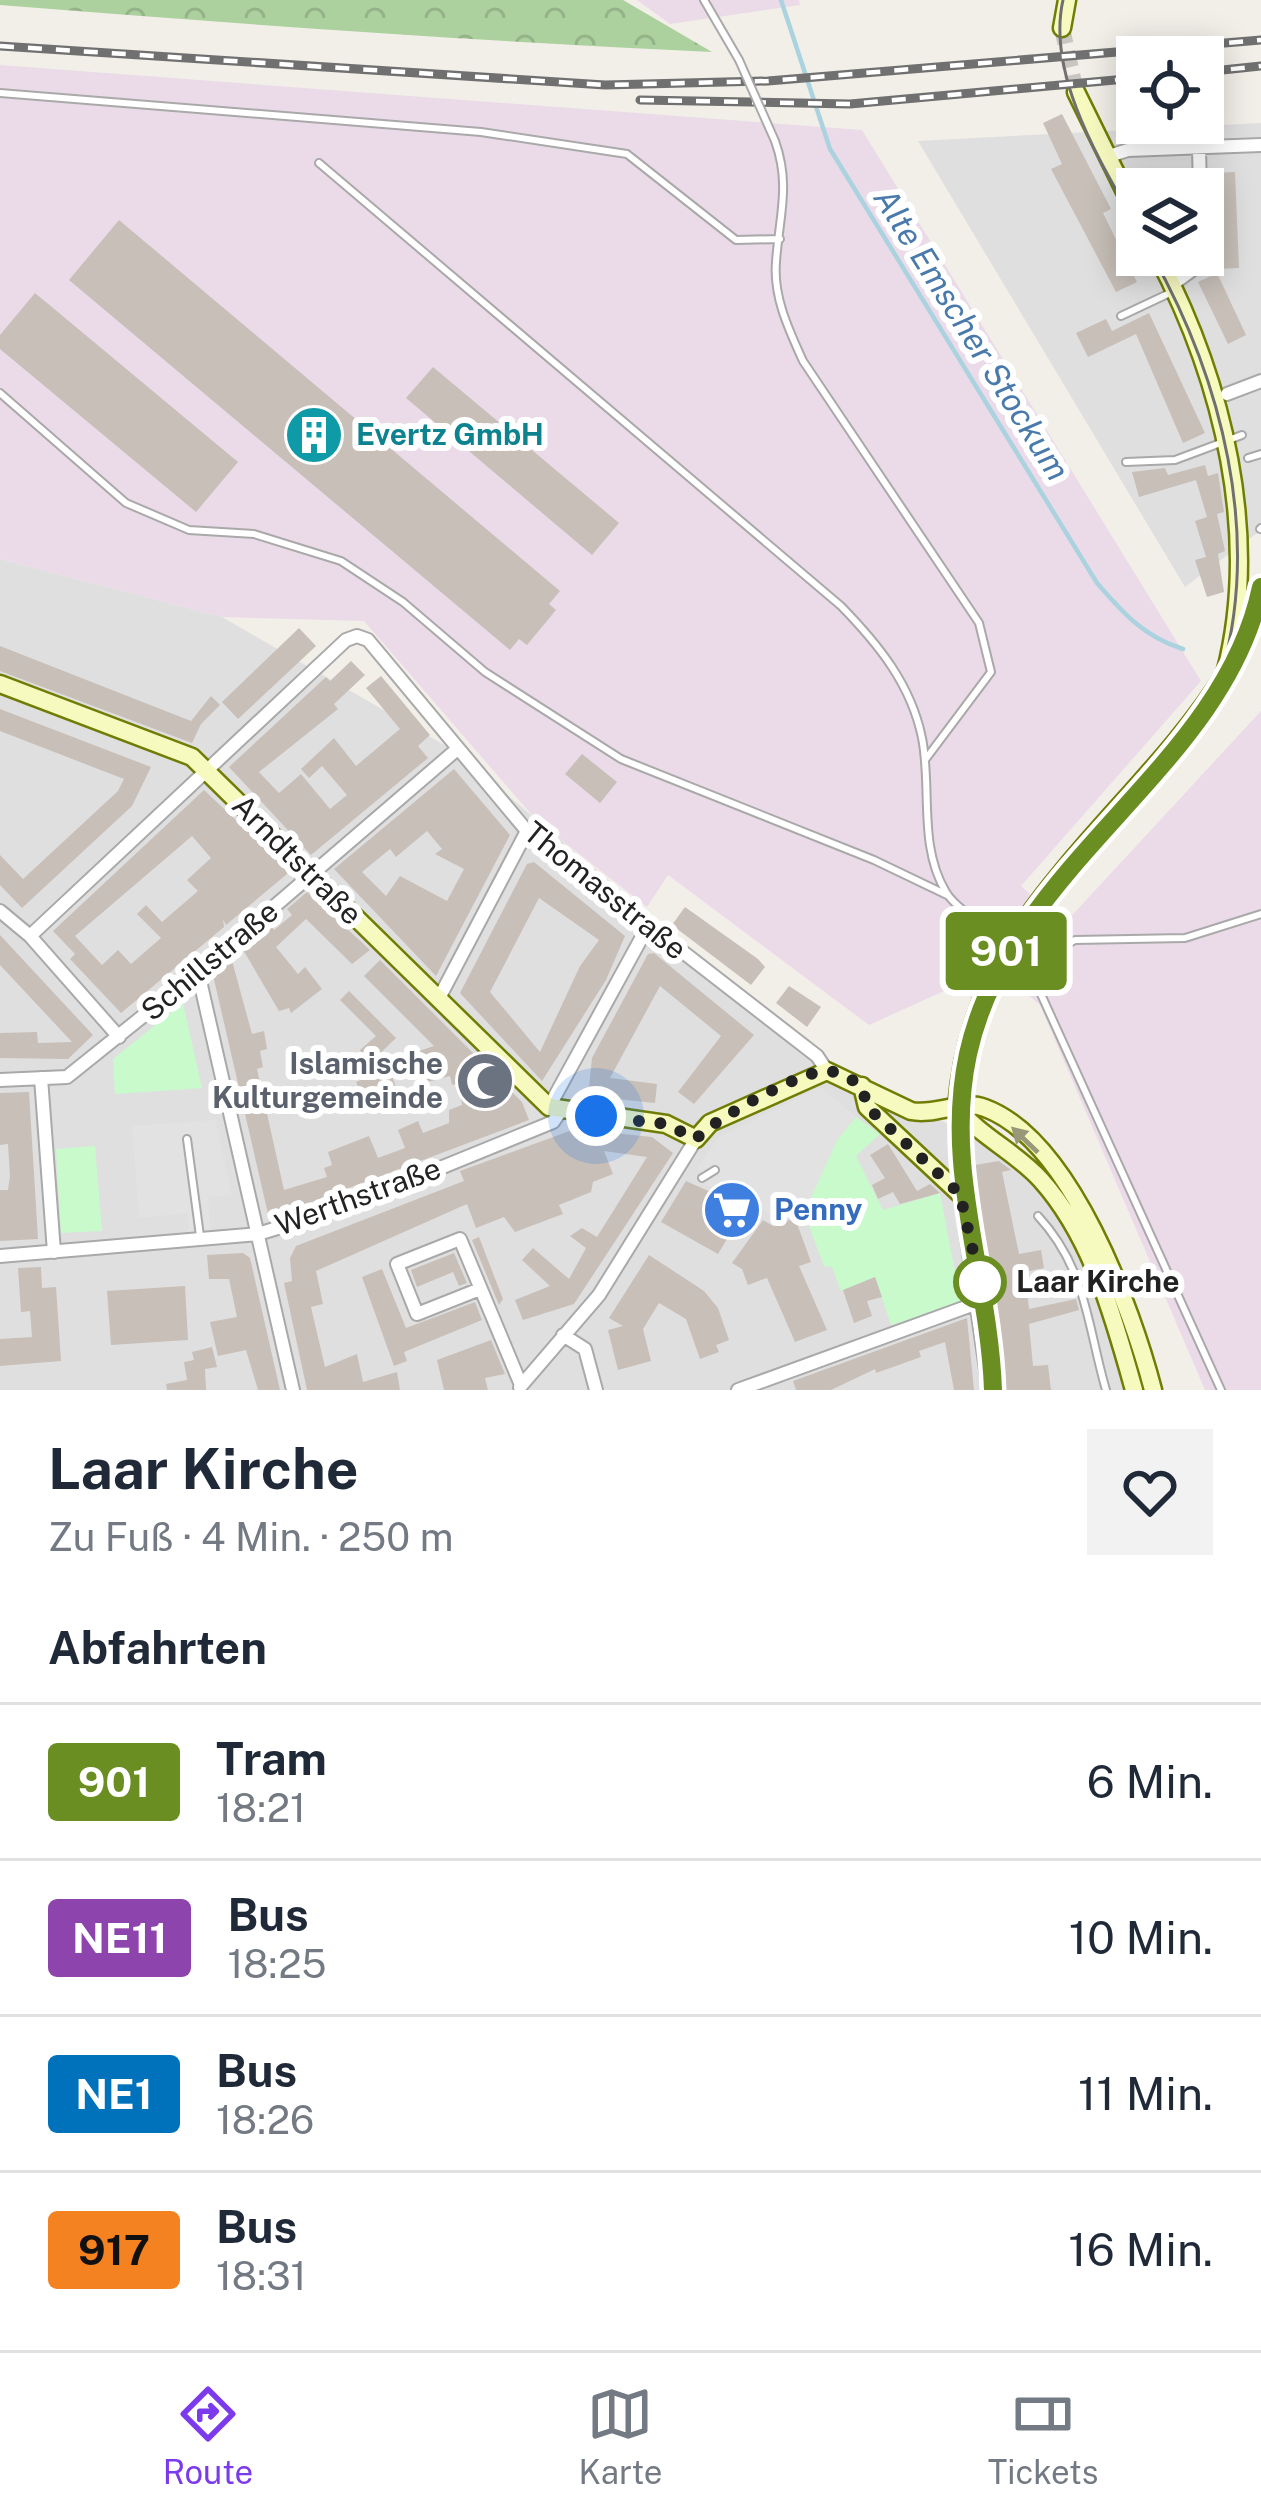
<!DOCTYPE html>
<html lang="de">
<head>
<meta charset="utf-8">
<style>
	body { margin:0; font-family:"Public Sans",sans-serif; background:#f2f2f3; color:#1f2937; height:100vh; display:flex; flex-direction:column; font-size:45px; white-space:nowrap }
	* { box-sizing:border-box; margin:0 }
	p { font-size:39px; color:#747a83 }
	.icon { flex:none; width:66px; height:66px; fill:none; stroke:currentColor; stroke-width:2; stroke-linecap:round; stroke-linejoin:round }
	.map { position:relative; height:1390px; overflow:hidden }
	.details { display:flex; flex-direction:column; background:#fff; flex:1 }
	.details>* { flex:none }
	.badge { padding:0 24px; border-radius:9px; font-size:42px; line-height:78px }
	.fabs { position:absolute; left:1116px; top:36px; display:grid; gap:24px }
	.fabs a { display:grid; place-items:center; width:108px; height:108px; border-radius:0px; background:#fff; box-shadow:0 6px 30px #0003; font-size:60px }
	.you { position:absolute; width:60px; height:60px; margin:-30px; border:9px solid #fff; border-radius:50%; background:#1a73e8; box-shadow:0 0 0 18px #1a73e833 }
	.map>.badge { position:absolute; translate:-50% -50%; box-shadow:0 0 0 6px #fff }
	h2 { padding:0 48px; font-size:45px; line-height:108px }
	.round { display:grid; place-items:center; flex:none; width:126px; height:126px; border-radius:0px; background:#f2f2f3 }
	.summary { display:flex; align-items:center; justify-content:space-between; height:204px; padding:0 48px }
	h1 { font-size:57px; font-weight:700; line-height:90px }
	ul { padding:0; list-style:none }
	li { display:flex; align-items:center; gap:36px; height:156px; padding:0 48px; border-top:3px solid #e0e1e3 }
	li div { flex:1 }
	li b { display:block; font-size:45px }
	li em { font-style:normal }
	li .badge { min-width:132px; font-weight:700; text-align:center }
	.tab-bar { display:flex; justify-content:space-around; align-items:center; height:168px; border-top:3px solid #e0e1e3; background:#fff; font-size:33px; color:#747a83 }
	.tab-bar a { display:grid; justify-items:center; gap:6px }
	.tab-bar .selected { color:#7c3aed }
	.map>svg:first-child { display:block }
</style>
</head>
<body>
<div class="map">
<svg width="1261" height="1390" viewBox="0 0 1261 1390">
	<defs>
		<pattern id="forest-crowns" width="20" height="18" patternUnits="userSpaceOnUse" patternTransform="scale(3)"><rect width="20" height="18" fill="#add19e"/><path d="M2 6a3 3 0 1 1 6 0M12 15a3 3 0 1 1 6 0" fill="none" stroke="#95b388"/></pattern>
	</defs>
	<rect width="100%" height="100%" fill="#f2efe9"/>
	<path fill="#e0dfdf" fill-rule="evenodd" d="M1261 123V530L1185 587 918 141ZM1137 189H1203V255H1137Z
		M0 559 222 617 455 751 838 1073 992 1144 1052 1204 1089 1279 1126 1390H0Z"/>
	<path fill="#ebdbe8" d="M637 0H799L800 5 670 24Z
		M0 65 862 130 1201 681 1021 886 1064 924 1261 711V1390H1205L1040 1005 995 968 869 1025 668 875 647 907 537 821 364 621 222 617 0 559Z"/>
	<path fill="url(#forest-crowns)" d="M0 0H623L712 52C474 41 237 24 0 5Z"/>
	<path fill="#c8facc" d="M183 1003 202 1088 115 1094 113 1059Z
		M856 1117 880 1134 856 1156 883 1210 940 1193 961 1304 891 1325 875 1277 841 1291 832 1267 824 1266 804 1213 837 1140Z
		M95 1146 102 1231 61 1233 56 1149Z"/>
	<path fill="#e2e2e2" d="M820 1087 856 1117 837 1140 805 1210 774 1217 727 1187 721 1194 704 1183 708 1176 698 1168 719 1137Z
		M215 1120 232 1195 208 1197 211 1236 189 1237 187 1213 139 1218 132 1126Z"/>
	<g fill="none" stroke-linecap="round" stroke-linejoin="round">
		<path stroke="#aad3df" stroke-width="4.5" d="M781 0 830 149 1097 583C1123 613 1144 637 1183 649"/>
	</g>
	<path fill="#c7bfb8" fill-rule="evenodd" d="M1062 114 1111 209 1103 213 1137 282 1116 292 1051 169 1062 164 1043 123Z
		M1235 172 1239 268 1217 269 1213 173Z
		M119 220 560 591 549 604 556 610 527 645 519 639 510 650 69 280Z
		M1217 273 1246 335 1228 344 1198 282Z
		M35 293 238 462 196 512 0 349V335Z
		M1149 313 1205 433 1183 443 1136 334 1088 357 1076 333 1106 319 1112 331Z
		M433 367 619 523 592 555 406 398Z
		M1205 465 1208 476 1218 473 1224 512 1217 514 1225 551 1218 554 1224 592 1207 597 1195 560 1206 557 1195 521 1207 517 1196 480 1139 497 1132 472 1165 468 1168 475Z
		M299 628 316 646 238 719 222 702Z
		M0 646 191 721 211 696 220 705 201 724 192 743 0 671Z
		M351 661 365 675 334 704 338 709 259 772 279 793 301 774 330 809 347 795 322 766 309 778 301 769 334 738 356 766 400 729 366 688 381 676 430 735 418 746 428 758 311 855 229 767 326 677 330 681Z
		M0 709 151 767 132 806 22 908 0 885V855L23 879 118 791 124 779 0 731Z
		M582 754 617 782 600 803 565 774Z
		M454 769 510 835 436 976 334 869ZM427 831 442 849 435 854 464 869 447 901 400 876 386 896 362 872 390 849 396 857Z
		M204 790 288 869 287 874 226 925 223 919 224 927 121 1013 70 959 75 954 53 931ZM192 836 211 858 187 880 198 891 162 922 146 905 137 914 161 938 131 964 118 950 102 965 75 936Z
		M534 862 625 936 606 980 542 1081 460 993 527 864ZM539 898 599 940 580 966 540 1052 490 992Z
		M307 892 370 950 352 964 306 919 276 947 298 974 305 967 322 989 291 1013 289 1008 279 1011 242 948 269 924 274 930 292 915 287 909Z
		M685 907 758 959 765 967 751 985 672 925Z
		M0 935 93 1035 68 1059 0 1058V1033L37 1032 38 1043 72 1042 0 965Z
		M654 953 754 1035 694 1104 678 1092 721 1036 660 986 610 1078 657 1084 655 1103 588 1096 592 1058 648 954Z
		M231 957 252 1034 264 1031 267 1049 260 1051 263 1067 257 1069 284 1190 327 1177 324 1168 332 1165 328 1152 369 1136 378 1158 405 1148 398 1130 418 1121 423 1133 449 1123V1110L462 1105 459 1083 452 1085 450 1076 424 1083 420 1067 415 1070 407 1055 434 1046 364 976 380 960 522 1102 529 1120 269 1218 213 975Z
		M789 986 821 1007 807 1027 776 1003Z
		M349 991 396 1038 366 1067 360 1050 376 1036 340 1000Z
		M387 1062 397 1090 364 1103 356 1082 370 1076 367 1069Z
		M29 1092 38 1239 0 1241V1190H8L10 1176 8 1144 0 1145V1093Z
		M575 1129 652 1137 673 1153 574 1304 523 1320 515 1300 550 1286 522 1260 533 1248 569 1279 586 1248 570 1236 582 1228 597 1237 647 1157 604 1151 613 1174 593 1182 591 1192 559 1205 563 1214 515 1232 504 1217 476 1228 467 1204 316 1271 323 1304 311 1307 325 1367 357 1354 363 1382 397 1372 400 1390H307L284 1283 292 1281 290 1258 296 1246 464 1181 460 1171Z
		M888 1144 917 1191 930 1184 940 1193 900 1204 893 1192 878 1199 872 1185 885 1178 870 1155Z
		M999 1161 1011 1170 1002 1172 1019 1254 1041 1250 1044 1268 1025 1272 1029 1309 1076 1299 1079 1310 1029 1324 1033 1366 1048 1365 1051 1390H1005L995 1290 974 1180 975 1165Z
		M686 1181 722 1197 727 1189 749 1203 718 1254 661 1222Z
		M795 1218 811 1262 799 1266 827 1330 795 1342 767 1278 748 1285 742 1269 732 1263 763 1220 773 1226Z
		M479 1237 503 1299 499 1305 472 1240Z
		M243 1253 250 1258 280 1390H258L246 1350 218 1356 210 1322 237 1317 229 1279H209L207 1255Z
		M454 1253 467 1283 459 1286 453 1272 417 1287 411 1270Z
		M649 1255 704 1291 718 1308 729 1340 716 1345 719 1352 700 1359 686 1319 659 1303 643 1329 651 1361 618 1370 608 1330 623 1326 609 1318Z
		M41 1267 42 1288 56 1287 61 1361 0 1366V1339L32 1337 30 1311 21 1312 18 1268Z
		M382 1269 406 1328 475 1302 482 1320 404 1352 407 1361 394 1366 362 1277Z
		M875 1277 882 1297 867 1301 872 1316 854 1323 843 1290Z
		M185 1286 188 1340 111 1345 107 1291Z
		M967 1318 974 1390H954L945 1342 919 1351 921 1357 876 1373 875 1369 831 1390H796L793 1381Z
		M491 1340 505 1374 485 1378 488 1390H444L437 1360Z
		M212 1347 217 1367 205 1369 206 1390H167L166 1384 187 1380 184 1362 194 1360 192 1352Z"/>
	<g fill="none" stroke-linecap="round" stroke-linejoin="round">
		<path stroke="#c8c6c1" stroke-width="16" stroke-dasharray="16 8" stroke-linecap="butt" d="M1062 28 1076 92"/>
		<defs>
			<path id="lane" d="M704 0 739 60
				M0 93 481 132 627 154 736 240 780 239
				M775 141C791 185 779 217 776 262 773 297 789 330 803 361L979 623 991 672 925 760
				M319 163 841 606C878 644 911 684 922 738 932 787 918 846 946 892 954 906 974 917 987 928
				M1121 316 1172 292
				M0 393 126 503 189 530 254 534 341 561 403 602 485 672 621 759 874 860 947 895
				M1248 458 1261 454
				M1126 462 1175 460 1242 435
				M1260 529 1261 528
				M1025 959 1221 1390
				M1030 966 1075 940 1185 938 1261 914
				M187 1139 200 1236
				M702 1178 715 1170
				M1038 1216C1087 1269 1087 1325 1106 1390"/>
			<path id="street" d="M1199 149 1200 189
				M1106 157 1128 150 1261 145
				M1173 284 1203 262 1202 255
				M1227 394 1261 381
				M0 911 30 936 119 1037
				M30 936 346 640 357 636 368 640 527 831 817 1056 827 1071
				M198 972 293 1390
				M438 1000 527 831
				M41 1078 54 1252
				M0 1080 67 1077 198 972 455 751
				M549 1107 648 926
				M957 1107V1171L989 1390
				M0 1256 258 1234 342 1208 553 1122 560 1112
				M480 1289 417 1314 397 1264 460 1239 521 1385
				M563 1335 585 1349 596 1390
				M520 1387 599 1295 696 1139
				M738 1390 980 1302"/>
			<path id="secondary" d="M1062 28 1067 0
				M1076 92 1137 216
				M0 684 192 757 549 1107 666 1124 696 1139 710 1123 827 1071 911 1111C936 1116 961 1099 985 1108 1071 1140 1132 1309 1153 1390
				M862 1086 867 1107 960 1194
				M957 1107C965 1011 1003 943 1063 871 1116 806 1181 745 1225 674 1261 535 1223 381 1157 255
				M957 1107C979 1136 1016 1152 1041 1180 1092 1237 1114 1318 1134 1390"/>
		</defs>
		<use href="#lane" stroke="#a9a9a9" stroke-width="10"/>
		<use href="#street" stroke="#a9a9a9" stroke-width="16"/>
		<use href="#secondary" stroke="#707d05" stroke-width="21"/>
		<use href="#lane" stroke="#fff" stroke-width="6"/>
		<use href="#street" stroke="#fff" stroke-width="12"/>
		<use href="#secondary" stroke="#f7fabf" stroke-width="16"/>
		<path stroke="#707070" stroke-width="3" d="M1063 0C1046 75 1101 163 1137 227
			M986 1390C978 1261 930 1142 971 1014 993 945 1038 894 1084 840 1129 786 1186 733 1222 672 1261 533 1222 380 1152 255"/>
		<defs>
			<path id="rail" d="M0 46 605 85 768 81 1261 40
				M1203 72 1261 66
				M640 100 850 104 1137 78"/>
		</defs>
		<use href="#rail" stroke="#707070" stroke-width="9"/>
		<use href="#rail" stroke="#fff" stroke-width="4.5" stroke-dasharray="14" stroke-linecap="butt"/>
		<defs>
			<path id="lane-bridge" d="M739 60 775 141
				M987 928 1025 959"/>
		</defs>
		<use href="#lane-bridge" stroke="#a9a9a9" stroke-width="10" stroke-linecap="butt"/>
		<use href="#lane-bridge" stroke="#fff" stroke-width="6"/>
	</g>
	<defs><path id="oneway-solid" d="M-6-.8H1V-3.2L6.5 0L1 3.2V.8H-6Z" transform="scale(3)"/></defs>
	<use fill="#979978" href="#oneway-solid" transform="translate(1025 1140) rotate(-136)"/>
	<g fill="none" stroke-linecap="round" stroke-linejoin="round">
		<defs>
			<path id="line" d="M993 1390C989 1275 943 1170 968 1054 1010 862 1223 770 1261 587"/>
		</defs>
		<use href="#line" stroke="#fff" stroke-width="27"/>
		<use href="#line" stroke="#6b8e23" stroke-width="18"/>
		<path stroke="#222" stroke-width="12" stroke-dasharray="0 21.6" d="M596 1116 666 1124 696 1139C713 1120 800 1071 826 1071 839 1071 850 1079 862 1086L867 1107 960 1194 980 1282"/>
	</g>
	<defs>
		<symbol id="building-disc" viewBox="-11 -11 22 22"><circle r="9.5" fill="#0f9aa8" stroke="#fff"/><path d="M-4-6H4V6H1V3H-1V6H-4ZM-2.5-4.3h1.7v1.8h-1.7ZM.8-4.3h1.7v1.8H.8ZM-2.5-1h1.7V.8h-1.7ZM.8-1h1.7V.8H.8Z" fill="#fff"/></symbol>
		<symbol id="mosque-disc" viewBox="-11 -11 22 22"><circle r="9.5" fill="#6b7280" stroke="#fff"/><path d="M3.5-4.9A6 6 0 1 0 3.5 4.9A5 5 0 1 1 3.5-4.9Z" fill="#fff"/></symbol>
		<symbol id="supermarket-disc" viewBox="-11 -11 22 22"><circle r="9.5" fill="#3f7fe0" stroke="#fff"/><path d="M-6-5.5h2.5l.6 2H6L4.5 2H-2.5L-4.4-4H-6ZM-1.5 3.2a1.3 1.3 0 1 0 .1 0ZM3 3.2a1.3 1.3 0 1 0 .1 0Z" fill="#fff"/></symbol>
	</defs>
	<g fill-rule="evenodd">
		<use href="#building-disc" x="281" y="402" width="66" height="66"/>
		<use href="#mosque-disc" x="452" y="1048" width="66" height="66"/>
		<use href="#supermarket-disc" x="699" y="1177" width="66" height="66"/>
	</g>
	<circle fill="#fff" stroke="#6b8e23" stroke-width="6" cx="980" cy="1282" r="24"/>
	<g text-anchor="middle" stroke-width="12" stroke-linejoin="round" paint-order="stroke">
		<g font-size="30" font-weight="bold" fill="#0d838f" stroke="#fff" text-anchor="start">
			<text x="356" y="445">Evertz GmbH</text>
		</g>
		<g font-size="30" fill="#222" stroke="#fff">
			<text transform="translate(297 860) rotate(45)" y="10">Arndtstraße</text>
			<text transform="translate(605 891) rotate(39)" y="10">Thomasstraße</text>
			<text transform="translate(210 961) rotate(-40)" y="10">Schillstraße</text>
			<text transform="translate(358 1197) rotate(-20)" y="10">Werthstraße</text>
		</g>
		<g font-size="30" font-weight="bold" fill="#5b616d" stroke="#fff" text-anchor="end">
			<text x="443" y="1074">Islamische<tspan x="443" dy="34">Kulturgemeinde</tspan></text>
		</g>
		<g font-size="30" font-weight="bold" fill="#366cbe" stroke="#fff" text-anchor="start">
			<text x="774" y="1220">Penny</text>
		</g>
		<g font-size="30" font-weight="bold" fill="#222" stroke="#fff" text-anchor="start">
			<text x="1016" y="1292">Laar Kirche</text>
		</g>
		<g font-size="33" font-style="italic" fill="#4a7aab" stroke="#fff">
			<text transform="translate(972 334) rotate(58)" y="12">Alte Emscher Stockum</text>
		</g>
	</g>
</svg>
<div class="fabs">
<a><svg class="icon" aria-label="locate" viewBox="0 0 24 24"><circle cx="12" cy="12" r="6"/><path d="M12 2v4M12 18v4M2 12h4M18 12h4"/></svg></a>
<a><svg class="icon" aria-label="layers" viewBox="0 0 24 24"><path d="M12 4l9 5-9 5-9-5zM3 14l9 5 9-5"/></svg></a>
</div>
<div class="you" style="left:596px;top:1116px"></div>
<b class="badge" style="left:1006px;top:951px;background:#6b8e23;color:#fff">901</b>
</div>
<section class="details">
<div class="summary"><div><h1>Laar Kirche</h1><p>Zu Fuß · 4 Min. · 250 m</p></div><a class="round"><svg class="icon" aria-label="heart" viewBox="0 0 24 24"><path d="M12 20l-8-8c-3-5 5-10 8-4 3-6 11-1 8 4z"/></svg></a></div>
<h2>Abfahrten</h2>
<ul>
<li><span class="badge" style="background:#6b8e23;color:#fff">901</span><div><b>Tram</b><p>18:21</p></div><em>6 Min.</em></li>
<li><span class="badge" style="background:#8e44ad;color:#fff">NE11</span><div><b>Bus</b><p>18:25</p></div><em>10 Min.</em></li>
<li><span class="badge" style="background:#0072bc;color:#fff">NE1</span><div><b>Bus</b><p>18:26</p></div><em>11 Min.</em></li>
<li><span class="badge" style="background:#f58220;color:#111">917</span><div><b>Bus</b><p>18:31</p></div><em>16 Min.</em></li>
</ul>
</section>
<nav class="tab-bar">
<a class="selected"><svg class="icon" aria-label="directions" viewBox="0 0 24 24"><path d="M12 3l9 9-9 9-9-9zM9 14v-3h6M13 9l2 2-2 2"/></svg>Route</a>
<a><svg class="icon" aria-label="map" viewBox="0 0 24 24"><path d="M3 6l6-2 6 2 6-2v14l-6 2-6-2-6 2zM9 4v14M15 6v14"/></svg>Karte</a>
<a><svg class="icon" aria-label="tickets" viewBox="0 0 24 24"><path d="M3 7h18v10H3zM15 7v10"/></svg>Tickets</a>
</nav>
</body>
</html>
